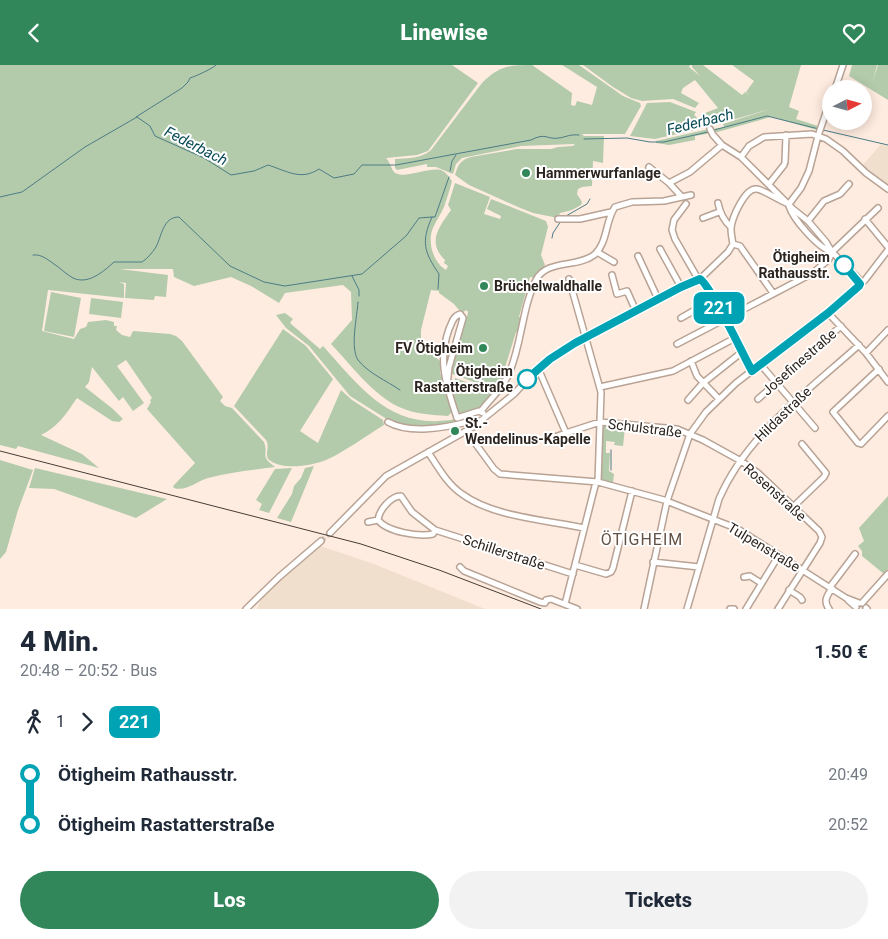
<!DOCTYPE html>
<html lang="de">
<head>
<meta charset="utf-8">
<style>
	body { margin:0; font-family:Roboto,sans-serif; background:#f2f2f3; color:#1f2937; height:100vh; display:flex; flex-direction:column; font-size:19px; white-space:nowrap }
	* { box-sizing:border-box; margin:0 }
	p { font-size:16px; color:#747a83 }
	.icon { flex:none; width:28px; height:28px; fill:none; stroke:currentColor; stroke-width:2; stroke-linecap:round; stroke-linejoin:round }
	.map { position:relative; height:544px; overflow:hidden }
	.sheet { display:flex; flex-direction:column; background:#fff; flex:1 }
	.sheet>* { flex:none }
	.badge { padding:0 10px; border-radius:8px; font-size:18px; line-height:32px }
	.needle { width:32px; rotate:84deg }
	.controls { position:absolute; left:822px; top:15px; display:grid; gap:10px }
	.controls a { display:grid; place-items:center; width:50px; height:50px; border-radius:50%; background:#fff; box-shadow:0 2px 12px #0003; font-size:25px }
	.map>.badge { position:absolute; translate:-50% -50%; box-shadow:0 0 0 2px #fff }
	.legs { display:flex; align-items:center; gap:8px; height:55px; padding:0 20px; font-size:16px }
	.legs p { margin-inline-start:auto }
	.headline { display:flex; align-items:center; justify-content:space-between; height:85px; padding:0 20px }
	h1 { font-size:28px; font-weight:800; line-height:38px }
	.action { display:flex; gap:10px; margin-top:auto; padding:10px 20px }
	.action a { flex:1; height:58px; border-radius:30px; background:#31875a; color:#fff; font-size:20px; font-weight:800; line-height:58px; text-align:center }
	.action a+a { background:#f2f2f3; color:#1f2937 }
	ul { padding:0 20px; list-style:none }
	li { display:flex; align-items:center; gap:18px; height:50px; font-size:19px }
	li i { display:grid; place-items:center; width:8px; height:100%; margin:0 6px; background:currentColor }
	li i::after { content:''; width:12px; height:12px; margin:-6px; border:4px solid; border-radius:50%; background:#fff }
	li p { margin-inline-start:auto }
	li:first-child i { background:linear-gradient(#0000 50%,currentColor 0) }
	li:last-child i { background:linear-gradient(currentColor 50%,#0000 0) }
	header { display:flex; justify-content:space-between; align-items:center; height:65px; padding:0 20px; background:#31875a; color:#fff; font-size:22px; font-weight:800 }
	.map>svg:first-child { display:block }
</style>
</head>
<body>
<header><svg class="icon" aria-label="back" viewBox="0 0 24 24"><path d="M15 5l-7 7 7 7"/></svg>Linewise<svg class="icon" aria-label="heart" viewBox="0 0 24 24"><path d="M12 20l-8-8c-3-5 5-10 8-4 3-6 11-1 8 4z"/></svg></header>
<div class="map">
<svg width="888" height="544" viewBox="0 0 888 544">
	<rect width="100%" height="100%" fill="#ffece0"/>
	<path fill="#f1dfce" d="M881 79 888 81V119L862 101Z
		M321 481 374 499 485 544H257L260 536 281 514Z"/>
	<path fill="#b3cbab" d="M0 0H452L478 18 428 86 417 90 386 93C390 97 391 103 394 107 402 115 429 102 441 105 446 107 449 112 452 116 450 124 447 133 444 142 441 149 436 156 433 163 427 177 433 197 446 205L448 201 444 198 445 195C426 177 440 161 451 145L448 140 455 118 490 132 484 149 500 154 501 151 487 144 491 134 546 156 548 162 541 190 545 200 535 213 530 212 519 252 523 253 519 267H516L500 319 495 325 450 308 468 248 467 245 463 247 458 244 454 239 439 228V226L431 225 421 265V278L440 296V308L453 346 448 351C432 350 414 349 399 342 372 329 352 301 331 279L352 255 351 227 343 220 285 228 279 238 251 221 231 212 194 221 174 212 173 204H120L168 210 166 232 155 231 154 235 125 233 126 218 119 217 124 219V233L48 225 42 266 74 274 80 264 86 262 88 257 106 255 114 257V261H117L116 265 122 270 130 272 133 266 170 269 176 271 182 276 223 332 220 336 225 341 232 343 264 377C269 391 259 390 275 402 253 405 230 407 208 413 197 416 186 427 174 423L173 421 176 418 195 398 147 344 151 337 150 335 152 333 126 295 117 301 144 338 133 346 123 332 119 336 92 302 89 317 85 322 113 344 123 354 119 357 112 356 77 333C66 349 58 362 41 370L82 389 99 403 18 381 16 384 0 380Z
		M532 0 572 28 571 40 575 41 577 36 592 40 597 22 562 0H579L623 31 640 38 641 41 625 69H582L584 71H604L603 98 593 96 592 121 582 122 578 124 577 129 582 137 581 140 572 145 560 148 558 153 533 148 518 142 469 120 455 110C458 100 460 95 471 92L517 84H551L558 82 573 81 575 79 521 81 462 93 456 99 453 109 436 102H427V99L397 105 395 103V94C408 93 421 94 431 85L482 18C499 1 509 0 532 0Z
		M583 0H690L689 2 700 11 692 2V0H703L742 30 745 27 749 30 746 27 754 16 732 0H801L789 42 799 46 796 54 818 61 817 65 771 52 714 68 713 64 724 62 723 59 770 44 722 58 718 53 709 54 705 48 718 43 695 15 683 23 681 28 699 38 695 43 673 34 642 36 631 33 613 22Z
		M852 0H877L873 15 878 0H888V35L849 11Z
		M670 37 696 47 694 50 701 56 704 55 708 62 655 74 630 71 647 38Z
		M709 64 711 68 695 71V75L669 80 656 78V76Z
		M51 227 81 233 74 272 44 266Z
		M91 233 123 237 121 253 89 249Z
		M285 248 293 254 290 258 320 284 323 281C367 330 396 371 469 351L474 354 471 357 435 362H418L393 358 350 331 309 281 286 263 276 250Z
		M283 264 306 281 333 314 300 366 318 378 341 325 352 335 383 355 384 360C366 371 344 387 326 395 310 401 282 406 268 394 265 388 270 382 266 375L234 341Z
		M455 313 495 327 481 345 458 352 452 333Z
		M603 360H606V364L621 365 622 362 625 363 623 381 614 380 615 377 606 376V388H610L609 406 614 409 613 418 599 415Z
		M0 395 33 405 18 445 6 487 0 494Z
		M314 401 291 457 277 453 292 429 294 421 301 413 305 403Z
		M35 403 167 434 136 453 54 424 29 423Z
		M292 403 269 448 259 445 262 439 256 435 275 404Z
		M888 431V504L884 509 862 491V486L858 481 864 476 859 463Z"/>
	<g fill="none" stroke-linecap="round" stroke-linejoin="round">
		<path stroke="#4d7c86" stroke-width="1" d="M136 52 182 23 188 17 190 13C194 12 214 3 216 0
			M714 65 767 51 819 64
			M823 65 888 80
			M584 74 627 73 650 77H664L708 67
			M450 106 452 96 456 90
			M0 132 22 127 85 82 137 52 150 61 155 71 204 93 231 110 254 106 268 100C287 106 301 116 319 104L334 113 354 109 362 100H396L531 75C546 67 547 75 559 73 566 72 570 69 579 70
			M566 151 587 139 590 134
			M552 173 553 168 561 156
			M33 190C41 189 47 194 54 199 60 203 66 209 73 213 88 220 103 207 114 197H142C148 193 152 188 156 182 162 170 163 152 179 152L230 201 264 217 285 221 362 209 406 171 419 153 432 152
			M352 211 359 225V231
			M438 224 439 209C424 187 421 177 432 152H435L449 112
			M358 237C357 252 350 283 358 295 368 308 387 316 400 325
			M611 405V385"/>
		<path stroke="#d5c4b9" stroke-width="5" stroke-dasharray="5 2.5" stroke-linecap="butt" d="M321 476 330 468"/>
		<defs>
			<path id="minor" d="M835 24 843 0
				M710 64 713 70 722 80 741 92 793 144 808 156 826 177 832 187 858 213 860 219
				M741 92 749 81 764 72 812 69 826 74 843 86 866 108 888 124
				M785 97 786 70
				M649 102 669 118
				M769 119 784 100
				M682 132 669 118 690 107 722 80
				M718 138C720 148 723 155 731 162
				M686 139 674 155 672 165 675 174 697 212 705 219 752 306
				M789 139 801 123 809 106 818 71 831 33
				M789 141C793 154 818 183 832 187
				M703 153 719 147
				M558 154H580L611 147
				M865 154 888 182
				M808 156 824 136 840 129 849 119
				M733 179 740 181 773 228
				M660 184 681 222
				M597 187 614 197
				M638 191 658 234
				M612 210 617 229 627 226 636 246
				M569 214 601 327 598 417
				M828 248 866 288 888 317
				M681 253 714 234
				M677 279 813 208 829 194 832 187 878 143
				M866 288 888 265
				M691 296 697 311 719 334
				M761 300 815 363
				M538 303 566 368 600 357 677 364 703 375 741 396 758 408 819 466 822 472 820 478 778 544
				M879 304 833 347 858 378 861 379 888 351
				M447 321 449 302 463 253 460 249C453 251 452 258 449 264 437 298 447 321 457 353L479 346 483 348
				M600 322 673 306 735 273
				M758 334 841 261
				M688 335 703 318 742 287
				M481 346C491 333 504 322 510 306 522 277 522 243 536 215 547 194 577 203 594 190 608 178 605 156 615 142L632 137 664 136 691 130
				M388 357C409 369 445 363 467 357L473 362
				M467 367 494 404 500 409 598 417 664 435 738 464 846 533 859 538
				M546 375 566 368
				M428 387C438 402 447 419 462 429 493 452 546 455 584 463
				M793 442 824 412 826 408 802 379
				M368 457 378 455
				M435 465 433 469C419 472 387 467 378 455 379 445 391 431 401 431L412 447 435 465 573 509
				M330 468 386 411 473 362 514 329 538 303 550 293 575 277 694 216 700 214 728 187 733 179C732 174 731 169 731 163 732 153 745 122 757 124 764 125 780 136 789 139
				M653 497 699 502
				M575 500 606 509 611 507 613 503 632 426
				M460 502 464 506 540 537 545 538 546 535 551 534 577 544
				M744 512 750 511 761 518
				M830 522 855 489
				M789 525 800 532 802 535
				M848 535 856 542
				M862 538 888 509
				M565 539 596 417
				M866 543 867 544
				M246 544 279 512 321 476
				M644 544 667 436 690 369 706 347 736 318 846 234 865 215 888 185
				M687 544 719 434C747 369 808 326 859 280
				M730 544H734
				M746 544 779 490
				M829 544C823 536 827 531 832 523"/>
		</defs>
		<use href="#minor" stroke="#b8a395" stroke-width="8"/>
		<use href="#minor" stroke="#fff" stroke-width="5"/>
		<path stroke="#463d36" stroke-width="1" d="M0 386 361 479 439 505 541 544"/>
	</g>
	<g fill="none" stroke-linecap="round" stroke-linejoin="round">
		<defs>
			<path id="line-1" d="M527 314 550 294 575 278 681 222 700 214C711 221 743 290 752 306L828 248 859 221 860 219 844 200"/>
		</defs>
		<use href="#line-1" stroke="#fff" stroke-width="11"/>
		<use href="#line-1" stroke="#00a3b4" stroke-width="8"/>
	</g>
	<g fill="#31875a" stroke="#fff" stroke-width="2">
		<circle cx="526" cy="108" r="5"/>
		<circle cx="484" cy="221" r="5"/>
		<circle cx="483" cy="283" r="5"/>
		<circle cx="455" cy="366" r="5"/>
	</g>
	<g fill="#fff" stroke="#00a3b4" stroke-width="2.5">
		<circle cx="844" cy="200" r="9"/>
		<circle cx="527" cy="314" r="9"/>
	</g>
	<g text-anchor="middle" stroke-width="4" stroke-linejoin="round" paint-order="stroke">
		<g font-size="14" font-weight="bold" fill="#2c241e" stroke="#fff" text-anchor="start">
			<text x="536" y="113">Hammerwurfanlage</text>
			<text x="494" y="226">Brüchelwaldhalle</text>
			<text x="473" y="288" text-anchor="end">FV Ötigheim</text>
			<text x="465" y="363">St.-<tspan x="465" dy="16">Wendelinus-Kapelle</tspan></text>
		</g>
		<g font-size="14" font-weight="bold" fill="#2c241e" stroke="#fff" text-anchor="end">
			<text x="830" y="197">Ötigheim<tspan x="830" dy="16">Rathausstr.</tspan></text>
			<text x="513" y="311">Ötigheim<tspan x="513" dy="16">Rastatterstraße</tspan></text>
		</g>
		<g font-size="14" fill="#2c241e" stroke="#fff">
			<text transform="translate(799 297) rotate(-41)" y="5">Josefinestraße</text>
			<text transform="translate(783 349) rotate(-44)" y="5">Hildastraße</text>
			<text transform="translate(645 363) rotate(7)" y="5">Schulstraße</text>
			<text transform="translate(775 427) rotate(42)" y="5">Rosenstraße</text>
			<text transform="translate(764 482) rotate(31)" y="5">Tulpenstraße</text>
			<text transform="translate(504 487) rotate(18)" y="5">Schillerstraße</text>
		</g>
		<g font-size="15" font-style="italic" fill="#084a56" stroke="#fff">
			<text transform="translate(700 57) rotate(-14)" y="5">Federbach</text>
			<text transform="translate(196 81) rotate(27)" y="5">Federbach</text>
		</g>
		<g font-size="16" letter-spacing="1" fill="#635144" stroke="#fff">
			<text x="642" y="480">ÖTIGHEIM</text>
		</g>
	</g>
</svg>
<div class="controls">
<a><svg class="needle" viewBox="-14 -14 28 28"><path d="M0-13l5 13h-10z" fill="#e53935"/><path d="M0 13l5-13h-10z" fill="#747a83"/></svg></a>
</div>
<b class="badge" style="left:719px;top:243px;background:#00a3b4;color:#fff">221</b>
</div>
<section class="sheet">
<div class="headline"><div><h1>4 Min.</h1><p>20:48 – 20:52 · Bus</p></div><b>1.50 €</b></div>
<div class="legs"><svg class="icon" aria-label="walk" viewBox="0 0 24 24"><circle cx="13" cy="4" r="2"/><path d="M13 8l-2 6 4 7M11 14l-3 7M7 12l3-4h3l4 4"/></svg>1<svg class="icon" aria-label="forward" viewBox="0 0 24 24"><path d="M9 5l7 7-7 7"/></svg><b class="badge" style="background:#00a3b4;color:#fff">221</b></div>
<ul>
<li><i style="color:#00a3b4"></i><b>Ötigheim Rathausstr.</b><p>20:49</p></li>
<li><i style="color:#00a3b4"></i><b>Ötigheim Rastatterstraße</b><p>20:52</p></li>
</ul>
<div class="action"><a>Los</a><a>Tickets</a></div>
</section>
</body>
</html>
